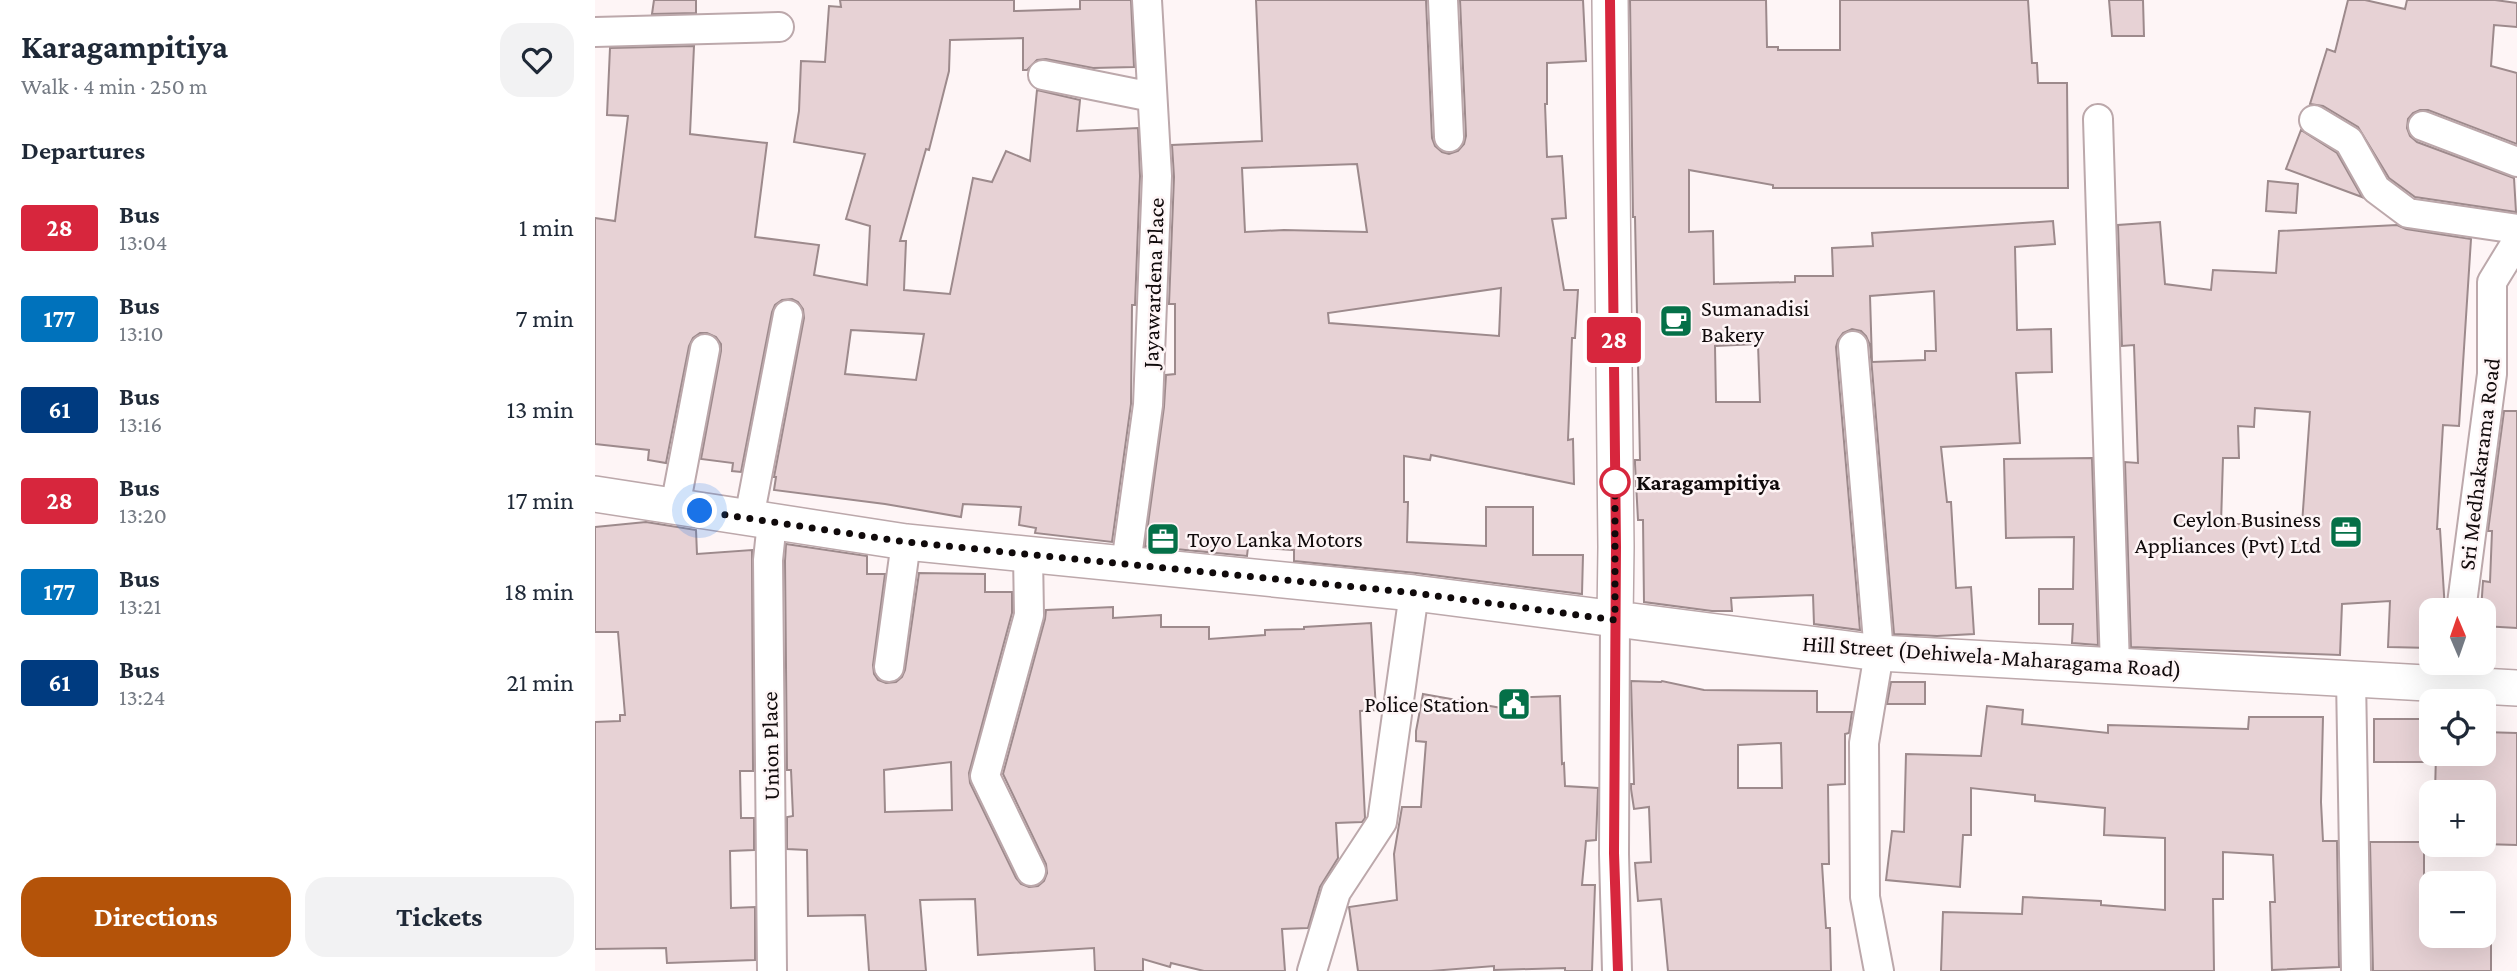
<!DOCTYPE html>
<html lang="en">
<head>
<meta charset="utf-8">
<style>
	body { margin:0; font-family:"Crimson Pro",serif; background:#f2f2f3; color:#1f2937; height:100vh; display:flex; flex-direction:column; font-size:26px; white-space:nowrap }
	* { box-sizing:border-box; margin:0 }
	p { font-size:23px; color:#747a83 }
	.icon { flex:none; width:38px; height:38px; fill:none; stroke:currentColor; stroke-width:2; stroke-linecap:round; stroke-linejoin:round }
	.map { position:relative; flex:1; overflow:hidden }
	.side { display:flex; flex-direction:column; background:#fff; width:595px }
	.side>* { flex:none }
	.badge { padding:0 14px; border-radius:5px; font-size:24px; line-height:46px }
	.needle { width:46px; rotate:358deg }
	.fabs { position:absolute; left:1824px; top:598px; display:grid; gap:14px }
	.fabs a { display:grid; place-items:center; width:77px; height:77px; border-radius:14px; background:#fff; box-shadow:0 7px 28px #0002; font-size:35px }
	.you { position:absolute; width:35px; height:35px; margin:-18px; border:5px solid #fff; border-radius:50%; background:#1a73e8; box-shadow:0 0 0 10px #1a73e833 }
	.map>.badge { position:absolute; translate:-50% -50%; box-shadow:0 0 0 4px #fff }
	h2 { padding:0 21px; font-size:26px; line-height:63px }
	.round { display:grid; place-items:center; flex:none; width:74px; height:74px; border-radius:21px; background:#f2f2f3 }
	.overview { display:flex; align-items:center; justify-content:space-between; height:119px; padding:0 21px }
	h1 { font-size:33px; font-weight:700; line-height:52px }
	.button { display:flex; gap:14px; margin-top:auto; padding:14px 21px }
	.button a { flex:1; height:80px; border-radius:21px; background:#b45309; color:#fff; font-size:28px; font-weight:700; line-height:80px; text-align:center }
	.button a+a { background:#f2f2f3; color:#1f2937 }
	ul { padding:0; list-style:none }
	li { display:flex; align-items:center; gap:21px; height:91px; padding:0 21px }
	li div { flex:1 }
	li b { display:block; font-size:26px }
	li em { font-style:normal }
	li .badge { min-width:77px; font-weight:700; text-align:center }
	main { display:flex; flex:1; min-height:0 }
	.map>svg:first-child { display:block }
</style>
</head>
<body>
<main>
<section class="side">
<div class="overview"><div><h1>Karagampitiya</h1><p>Walk · 4 min · 250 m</p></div><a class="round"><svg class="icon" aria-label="heart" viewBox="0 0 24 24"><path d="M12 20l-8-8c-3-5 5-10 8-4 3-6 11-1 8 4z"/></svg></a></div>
<h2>Departures</h2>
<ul>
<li><span class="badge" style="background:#d7263d;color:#fff">28</span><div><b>Bus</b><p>13:04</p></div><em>1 min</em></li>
<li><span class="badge" style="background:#0072bc;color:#fff">177</span><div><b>Bus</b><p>13:10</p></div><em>7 min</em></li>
<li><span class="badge" style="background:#003b80;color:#fff">61</span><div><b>Bus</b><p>13:16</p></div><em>13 min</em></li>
<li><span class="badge" style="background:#d7263d;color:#fff">28</span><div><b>Bus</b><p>13:20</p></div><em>17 min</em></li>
<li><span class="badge" style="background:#0072bc;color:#fff">177</span><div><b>Bus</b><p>13:21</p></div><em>18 min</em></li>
<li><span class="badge" style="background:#003b80;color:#fff">61</span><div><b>Bus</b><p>13:24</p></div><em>21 min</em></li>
</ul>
<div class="button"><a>Directions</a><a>Tickets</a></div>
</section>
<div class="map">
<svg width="1922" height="971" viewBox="0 0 1922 971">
	<rect width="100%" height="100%" fill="#fef5f6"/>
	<path fill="#e7d2d5" stroke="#9d8a8c" stroke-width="2" fill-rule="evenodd" d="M59 0H101V13L57 14Z
		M245 0H419V11L485 9V0H536L539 67 498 68 451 59 442 60 432 70H428V38L355 40 354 71 334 150 331 149 305 241H311L309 290 355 294 378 178 397 182 411 151 435 161 442 90 485 100 482 131 543 128 545 176 540 305H537L536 404 517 542 440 533 441 528 424 525 426 507 368 504 366 517 290 504 179 490 181 477H179L209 318 208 309 203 302 197 299 187 300 180 305 177 312 146 472 137 471 138 463 106 459 126 351V344L121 337 112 333H105L98 338 94 346 71 463 53 460 54 450 0 444V218L20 221 33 116 12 115 15 48 99 46 95 134 172 143 160 237 224 245 219 275 272 285 275 226 251 219 270 154 199 142 204 111 206 61 230 62 234 6 246 7ZM256 330 329 334 321 380 250 374Z
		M661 0H831L837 138 840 146 847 152 854 154 863 151 869 144 871 136 865 0H988L991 61 952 63V104H950L952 157 967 156 971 218 957 219 969 290H983L980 338H977L973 440 978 439 979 484 836 455 835 460 809 456V502H813L812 542 891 546V507H938V555H988L987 594 821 573 699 561V550L653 547 652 556 550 546 569 407 571 375 580 374V304H574L579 177 577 145 667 141ZM762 164 772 232 689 230 650 232 647 168ZM906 288 904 336 734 323 733 313Z
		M1035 0H1171L1172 47H1183V50H1245V0H1433L1437 63H1442L1443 83H1472L1473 188H1178V185L1094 170V232L1118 231 1119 284 1200 282V276H1238L1237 248 1278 246 1277 233 1458 221 1460 244 1420 247 1422 330 1456 329 1457 372 1421 373 1425 443 1346 447 1352 502H1356L1361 588 1376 587 1379 634 1342 636 1299 634 1275 345 1271 336 1266 331 1257 329 1248 333 1243 340 1241 347 1265 630 1219 624 1218 595 1136 598 1137 611H1117L1049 602 1048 520H1043L1040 464V460H1045L1040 217H1038ZM1339 291 1341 351H1330V360L1277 362 1275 296ZM1163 344 1165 402H1121L1120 346Z
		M1514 0H1548L1549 36H1517Z
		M1753 0H1770L1810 9 1812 0H1900L1922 3V27L1899 25 1896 66 1922 73V144L1833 110H1825L1818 113 1813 119 1812 128 1815 136 1822 142 1919 178 1921 212 1820 197 1794 178 1763 127 1728 106 1715 104 1732 49 1740 52Z
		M1706 130 1742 153 1767 197 1691 169Z
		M1673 181 1703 184 1701 213 1671 211Z
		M1565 222 1570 284 1616 290 1618 270 1681 273 1684 231 1802 225 1811 229 1876 239 1864 426 1848 425 1842 529H1845L1850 611H1836V648L1793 647 1795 601 1747 604 1745 655 1536 647 1530 462 1543 463 1539 345 1527 346 1523 225ZM1660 408 1715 412 1707 524H1626L1628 458H1644L1643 426 1659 427Z
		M1909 411H1922V628L1888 626V611H1886L1888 581 1895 582 1897 531H1893Z
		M1497 458 1503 645 1477 643 1478 624H1444V589H1478L1479 537 1411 538 1409 459Z
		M51 522 101 530 102 554 157 550 158 771H145L146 818H159V850L135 851 136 908 160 907V960L72 963 71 948 0 949V722L25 721V715H30L23 632H0V527Z
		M191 544 272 556V574H290L278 665 279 674 283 680 291 683 301 682 307 677 310 670 324 573 390 574V592H417V613L374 773 375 783 421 878 426 884 434 887 443 886 449 881 452 873 451 864 408 774 450 619 451 610 518 607V618L566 615V627H614V639L670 635V630L709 629V627L776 623 781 710 765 711 770 818 767 822 741 823 743 858 725 887 713 928 687 929 690 971H609L576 963 575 967 548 959V971H500L499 948 383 955 380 899 325 900 331 971H274L270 915 213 916 212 850 192 849V817L198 816 196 770H192L190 561ZM356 762 357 810 290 812 289 770Z
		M1036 681 1066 682 1067 681 1109 690 1222 691V712H1257L1254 733 1250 734V784L1233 785 1234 864H1227L1231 928H1235L1236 971H1073L1066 899 1043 901 1040 863 1056 862 1054 807 1039 809 1036 789V784H1039ZM1186 743 1187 788H1143V745Z
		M1296 682H1330V704H1292Z
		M828 694 912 709V698L965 696 967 764 969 763 970 786 1003 788 1001 840 991 841 987 885H1000L997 971H970V968L899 970V966L836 971H763L754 907 802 900 799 854 807 807H826L831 742 821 741V731Z
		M1392 706 1428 710 1427 724 1513 733V725L1653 729 1654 717H1728L1726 802 1728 841H1742L1744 967 1677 970 1675 902H1680L1678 855 1628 852V899H1618L1619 971H1346L1348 912 1427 914 1428 897 1506 901V905L1570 910V838L1509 835 1510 808 1440 801V795L1376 788V835H1368L1365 887 1291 880 1297 831 1309 832 1311 754 1386 756Z
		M1779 719H1834V762H1779Z
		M1888 732 1922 733V845L1888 844V793H1840L1841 754H1888Z
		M1775 842H1829V874H1836V936H1896V971H1778Z"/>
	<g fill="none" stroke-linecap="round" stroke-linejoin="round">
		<defs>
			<path id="minor" d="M848 0 854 137
				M0 32 184 27
				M448 75 557 97
				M1503 119 1520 667
				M1719 120 1754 141 1781 189 1813 213 1922 229
				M1828 126 1922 162
				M1258 346 1284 653 1269 743 1270 897 1284 971
				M80 507 110 349
				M154 518 193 315
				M433 555 434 615 390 776 436 871
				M531 564 553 405 562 176 552 0
				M1866 611 1897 374V282L1922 241
				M1020 620 1019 854 1022 971
				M294 667 311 542
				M1756 678 1761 971
				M177 971 173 560 177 522
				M717 971 741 892 787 822 819 593"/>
			<path id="major" d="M1015 0 1021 547 1020 620
				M0 494 311 542 819 593 1284 653 1922 688"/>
		</defs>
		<use href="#minor" stroke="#bca8ab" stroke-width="32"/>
		<use href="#major" stroke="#bca8ab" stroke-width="38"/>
		<use href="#minor" stroke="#fff" stroke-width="28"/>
		<use href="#major" stroke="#fff" stroke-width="35"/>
	</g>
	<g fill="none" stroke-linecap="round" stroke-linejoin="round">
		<defs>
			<path id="line" d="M1015 0 1021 547 1019 853 1023 971"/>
		</defs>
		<use href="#line" stroke="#fff" stroke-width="16"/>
		<use href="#line" stroke="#d7263d" stroke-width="10"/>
		<path stroke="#100a0b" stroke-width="7" stroke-dasharray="0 12.6" d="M105 511 311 542 820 593 1020 620V482"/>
	</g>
	<defs>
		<symbol id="cafe-square" viewBox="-11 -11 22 22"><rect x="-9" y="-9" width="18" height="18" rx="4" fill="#057048" stroke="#fef5f6"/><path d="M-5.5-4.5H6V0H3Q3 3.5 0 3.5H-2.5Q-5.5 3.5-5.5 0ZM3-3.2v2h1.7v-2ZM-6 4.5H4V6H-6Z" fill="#fff"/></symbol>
		<symbol id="office-square" viewBox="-11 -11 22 22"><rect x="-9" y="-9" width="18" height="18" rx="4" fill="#057048" stroke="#fef5f6"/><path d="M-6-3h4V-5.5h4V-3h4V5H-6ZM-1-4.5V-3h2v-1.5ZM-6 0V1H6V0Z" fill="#fff"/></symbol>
		<symbol id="civic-square" viewBox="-11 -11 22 22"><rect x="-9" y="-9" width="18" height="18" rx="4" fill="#057048" stroke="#fef5f6"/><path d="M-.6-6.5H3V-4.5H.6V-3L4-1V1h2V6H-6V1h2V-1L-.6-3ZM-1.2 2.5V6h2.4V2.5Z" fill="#fff"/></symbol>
	</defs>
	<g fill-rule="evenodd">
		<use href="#cafe-square" x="1062" y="302" width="38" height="38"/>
		<use href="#office-square" x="1732" y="513" width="38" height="38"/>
		<use href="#office-square" x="549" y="520" width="38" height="38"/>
		<use href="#civic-square" x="900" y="685" width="38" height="38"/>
	</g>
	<circle fill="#fff" stroke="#d7263d" stroke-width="3.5" cx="1020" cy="482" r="14"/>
	<g text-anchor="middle" stroke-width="5" stroke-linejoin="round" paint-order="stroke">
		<g font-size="23" fill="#100a0b" stroke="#fef5f6">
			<text transform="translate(558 283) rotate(-88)" y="8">Jayawardena Place</text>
			<text transform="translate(1884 464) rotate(-83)" y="8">Sri Medhakarama Road</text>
			<text transform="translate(1397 656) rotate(4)" y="8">Hill Street (Dehiwela-Maharagama Road)</text>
			<text transform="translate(175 746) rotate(-91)" y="8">Union Place</text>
		</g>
		<g font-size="23" fill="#100a0b" stroke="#fef5f6" text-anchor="start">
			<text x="1106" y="316">Sumanadisi<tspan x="1106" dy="26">Bakery</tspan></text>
			<text x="1726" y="527" text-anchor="end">Ceylon Business<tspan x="1726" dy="26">Appliances (Pvt) Ltd</tspan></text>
			<text x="592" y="547">Toyo Lanka Motors</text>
			<text x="894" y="712" text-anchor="end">Police Station</text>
		</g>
		<g font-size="23" font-weight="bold" fill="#100a0b" stroke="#fef5f6" text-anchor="start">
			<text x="1041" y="490">Karagampitiya</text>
		</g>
	</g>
</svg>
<div class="fabs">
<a><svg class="needle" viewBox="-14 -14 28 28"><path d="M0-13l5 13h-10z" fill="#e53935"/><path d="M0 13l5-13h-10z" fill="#747a83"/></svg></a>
<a><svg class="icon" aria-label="locate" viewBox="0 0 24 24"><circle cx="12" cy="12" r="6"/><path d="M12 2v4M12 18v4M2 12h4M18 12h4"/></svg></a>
<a>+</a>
<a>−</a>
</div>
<div class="you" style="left:105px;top:511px"></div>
<b class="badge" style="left:1019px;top:340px;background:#d7263d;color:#fff">28</b>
</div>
</main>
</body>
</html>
